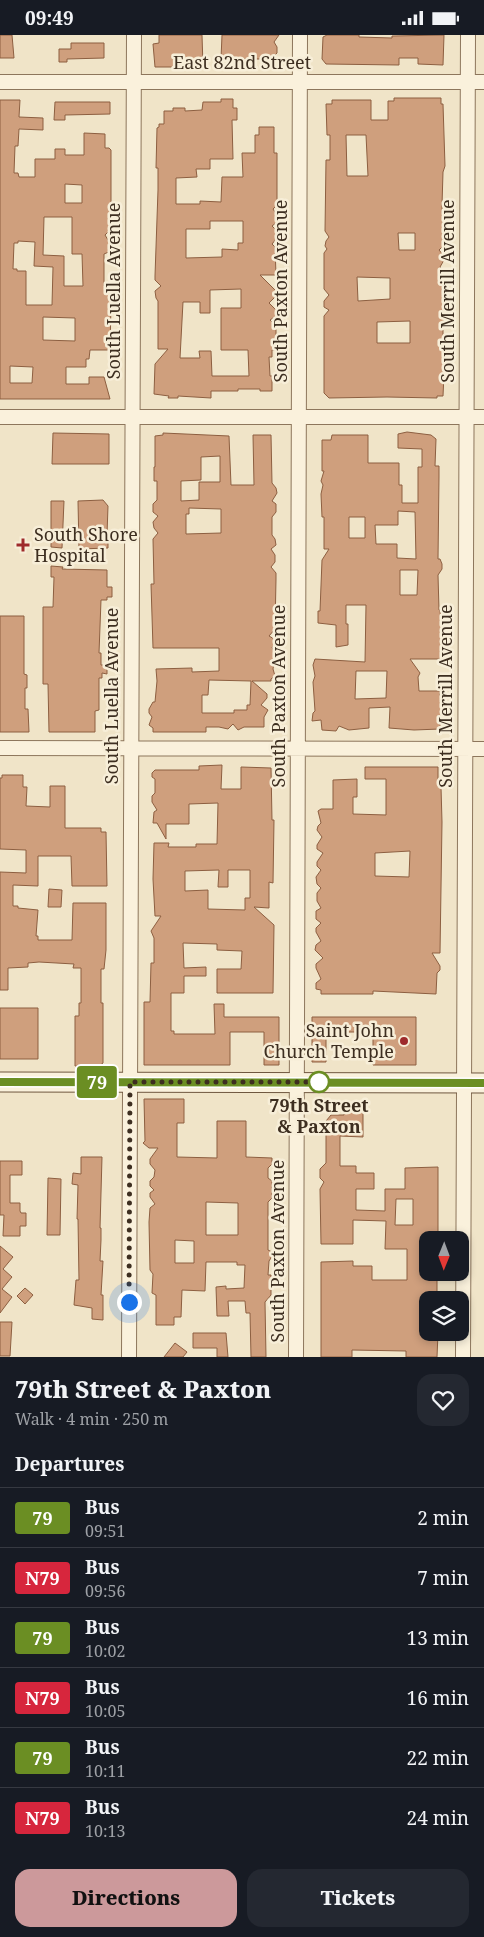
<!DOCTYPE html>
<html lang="en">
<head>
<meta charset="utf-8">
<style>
	body { margin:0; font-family:"Noto Serif",serif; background:#242831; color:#f1f3f6; height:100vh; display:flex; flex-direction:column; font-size:19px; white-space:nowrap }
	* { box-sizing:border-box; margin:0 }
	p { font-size:16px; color:#9ea1a6 }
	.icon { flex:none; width:28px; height:28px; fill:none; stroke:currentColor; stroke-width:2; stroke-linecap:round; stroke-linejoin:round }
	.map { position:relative; height:1322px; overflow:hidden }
	.drawer { display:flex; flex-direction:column; background:#171b24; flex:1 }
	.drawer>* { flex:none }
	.badge { padding:0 10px; border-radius:4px; font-size:18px; line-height:32px }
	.needle { width:32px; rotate:181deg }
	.controls { position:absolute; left:419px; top:1196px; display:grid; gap:10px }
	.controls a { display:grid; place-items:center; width:50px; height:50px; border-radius:10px; background:#171b24; box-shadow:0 2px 8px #0003; font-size:25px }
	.you { position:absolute; width:25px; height:25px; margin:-12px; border:4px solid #fff; border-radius:50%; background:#1a73e8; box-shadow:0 0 0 8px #1a73e833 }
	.map>.badge { position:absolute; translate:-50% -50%; box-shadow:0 0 0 2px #fff }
	h2 { padding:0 15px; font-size:19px; line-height:45px }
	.round { display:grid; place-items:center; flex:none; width:52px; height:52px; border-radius:15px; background:#242831 }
	.headline { display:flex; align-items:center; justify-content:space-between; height:85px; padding:0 15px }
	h1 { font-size:24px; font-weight:800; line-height:38px }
	.primary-button { display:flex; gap:10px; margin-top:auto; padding:10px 15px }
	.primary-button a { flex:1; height:58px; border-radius:15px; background:#cc999b; color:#111; font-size:20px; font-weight:800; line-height:58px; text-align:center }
	.primary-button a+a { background:#242831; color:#f1f3f6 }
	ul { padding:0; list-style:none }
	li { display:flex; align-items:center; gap:15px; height:60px; padding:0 15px; border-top:1px solid #363941 }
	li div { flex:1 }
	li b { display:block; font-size:19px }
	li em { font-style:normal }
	li .badge { min-width:55px; font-weight:700; text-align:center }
	.status { display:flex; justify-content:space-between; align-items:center; height:35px; padding:0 25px; background:#171b24; direction:ltr }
	.status svg { height:14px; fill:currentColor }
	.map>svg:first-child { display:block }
</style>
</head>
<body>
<div class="status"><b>09:49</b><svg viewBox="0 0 49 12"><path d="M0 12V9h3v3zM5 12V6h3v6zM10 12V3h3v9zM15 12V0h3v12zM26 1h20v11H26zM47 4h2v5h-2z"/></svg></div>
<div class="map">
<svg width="484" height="1322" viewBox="0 0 484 1322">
	<rect width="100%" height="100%" fill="#f0e4c8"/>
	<path fill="#cf9f7d" stroke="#8d5f41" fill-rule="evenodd" d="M0 0H12L14 23H0Z
		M159 0H202L203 32H155L153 9 159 8Z
		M222 0H279L274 7 277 12V18L271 24H221Z
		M327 0H359V2L392 3V1L444 0 443 30 418 29V23H399V30L326 29 322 24 323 2Z
		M71 8H104V23L67 24V27H59V14H71Z
		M394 63H441V69H443L445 131 443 137 442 170 443 202V211L439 215 444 221V225L440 232 444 236 442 243 444 289H443V301L442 306 445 309V317L443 361H437V363L387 362 329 363 324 358V281L329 275 324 272V266L329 260 324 254V218L327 214 325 211 326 206 329 202 325 196 326 125H330V100H327L326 69H332V65H371V85H388V66H394ZM346 100H366L368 141H347ZM398 198H415V215H399ZM357 242 390 243V264L358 266ZM410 286V308H377V287Z
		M221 64H233V73H237V85H232L233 124H210V134H196L197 142 176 143V169H200V166L221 167 222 142H243L242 118H255V100H259V92H274V118H277V170L273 174 277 180V187L272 191 277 196V203L272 209 275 212 276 240H260L276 256V261L269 268 276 275V281L270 285 276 291V315H272V322H269L270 341H272V356H260V354H238V356H211V363L178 361V363H168L169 361 154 359 155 329 168 314H158V266L156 263 155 256 161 251 155 245V241L158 155V133H156L157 93 159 92V89H164V76H173V73H185V76L202 75 203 67H221ZM210 186H243V208H238V215L222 214V222L186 223V194H210ZM241 254V273H221V315H248L249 341H212L211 316H199L200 323H180L183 267H200V278H210V255Z
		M0 65H20L19 82 43 83V95L19 94 18 111H15L14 138H18L19 142H35V124H55V114H65V120H84V98L105 99V113H109L111 115V194L105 200 111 210V216L104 219V251L106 252V255L110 256V270H111L110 315H90L89 324H86V332H66V349H89V342H104L110 364H0ZM65 149 82 150V168H65ZM44 182H72V219H82L83 251H64V221L43 220ZM18 206 35 207 34 231 53 232 52 270H26V236H17V234H13L14 208H18ZM43 282 75 283V306L43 305ZM10 331 33 332 32 348H10Z
		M55 67H110V79L65 80V85H54Z
		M407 397 431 400 436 404 435 431H439V442L438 524H440L442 529V534L438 540 439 575H440L442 600 441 622 440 624H410L420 638 418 642 419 656H440V661H441L440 694 414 695 389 693 390 672 369 673V693L349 695 339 691 336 696 322 695 321 685 312 686 313 678 315 676 313 647 315 641 313 630 315 624 365 627 366 570H346V589H348V610L336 612V590L318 588V576H320L322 525 329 514H324V482H322L321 459 323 450 321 446 324 436H322V405H331L332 400H368V428H399V450H402V468H418V432H422V414L398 413V399ZM398 476 415 477 416 524 397 523V509H376L375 490H398ZM349 482H365V503H349ZM400 535H418L417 560H400ZM356 636H387L386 663 355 664Z
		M53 398 109 399V429H52Z
		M163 398 229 401 231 450H254L253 400H271L272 448 276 453 277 458 272 466 276 469V477L272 482V500L275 504 276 510 271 514 275 520V527L271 532 276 538V544L275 594 269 601 274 604V611L272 612 275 621 273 634 275 641 271 644V646H252L267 659V663L261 670 268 675 264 682V692H244L238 695 233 689 228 694 219 692H206V697H153V693L149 690 152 682 149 678V674L153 667H155L157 646 156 634 192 633V637L219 636V613H153L151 549H154L153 504 158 498 154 493 153 487 158 481 153 477V469L157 465V446H154V432H155V401L163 400ZM220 421V447H199V465L181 466V446L201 445V422ZM189 473 221 474V498L186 499V479H189ZM209 645 251 646 250 670H247V675H234V678H202V660H208Z
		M103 465 108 471 107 500H108V513L79 514 78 466Z
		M51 466H64L62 513 51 512Z
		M51 531 63 532 62 534 107 535V552H112V562H107V565H101L99 618H101V630H107V639L102 638V643H99V675L95 676V697H49L48 649H43V572H53L54 542H51Z
		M0 581H24V639L27 640V653H25V674H28L29 697H0Z
		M222 730 221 754H241V732L271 733 272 785H274L273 848 269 847V873L254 872 274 890 273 958H217V934H241L242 916 217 915V909L183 908 184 933 206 932V941H184V958H171V996H174V999H215L214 969H224V982H279V1030H264V997H230V1030H144V967H150L151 928H154V903L151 896 161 881H155L153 844 154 808H169L168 812H196V809H217L218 768 189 769V789H166V804L157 788H153L154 777 157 775 152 767V761L155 758V744L152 742V738L155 735H199V731ZM219 835 218 852H228V835H250V863H245V875L208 874V855L185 856V836Z
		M365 732H438V752H441L442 787 440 918H432L440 931V935L437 938 436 959 373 956V959H321V955L316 954V948L321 944 316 933V929L323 923 315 915 316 910 321 906 316 897V893L321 888 316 884V876L321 873 317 866V858L321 853 317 849 316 842 321 835 317 831V827L323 818 317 814V810L322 802 317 795 318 791 321 788 318 776 321 774H333V745L357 744V762H353V779L386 780V744H365ZM410 816 409 842 375 841V818Z
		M2 740H23V752H27L26 771 50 772V751H65V793H101V797H106L107 851H72L71 821H38V851L13 850V871H18V873L38 875 36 901H38V905H72L73 868H106V915L104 934H101V968H103V1028L99 1031H75V981H79V968H81V933H73L74 929 39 927 28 928V932L8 933V955H0V837L26 838V815L0 814V743H2Z
		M49 854 62 855 61 872H48Z
		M0 973H38V1024H0Z
		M312 982H416V1030H373V997H326V1027H312Z
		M144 1064H184V1088H177V1122L217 1123V1086H246V1122L272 1123V1129L268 1133V1143L272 1146V1163L268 1167V1215L272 1217 271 1223 269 1226 268 1240H271V1260L265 1267 266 1322H251L250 1278H246L245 1266H228L229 1281H217L216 1252 226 1251V1254L244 1253 245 1230H237V1227H206L205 1256 182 1255 181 1282H174V1290H156V1260L152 1258 153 1239 150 1235 149 1187 150 1173 155 1169 150 1162V1158L154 1155 150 1151V1146L154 1142 155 1135 150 1129V1124L158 1113H149L143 1108 145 1106ZM206 1167 238 1168V1200H206ZM175 1205 194 1206V1228H175Z
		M345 1071H363V1102L340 1101V1131H356V1138H374V1154H356V1175L385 1176V1154H405V1133L438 1132V1201L428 1202V1238H437V1265H428V1298H438L437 1322H406V1316L352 1315V1322H321V1227L353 1226V1231H372V1245H407V1214H385L386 1186 353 1185V1209H321L320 1154 324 1147 320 1143V1134L326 1128V1086L331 1080H344ZM396 1164H413V1190H395Z
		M81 1122H102L100 1193H101V1205L100 1226H103L101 1260H103V1285L92 1284V1273L74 1270 76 1245H79L78 1184H77L78 1150 72 1149 73 1138 81 1139Z
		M0 1126H22V1140H10V1168H20V1176L21 1178H26V1191H20V1201H3L4 1180H0Z
		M48 1143 61 1144 60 1200H47Z
		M0 1211 13 1222 3 1234 12 1242 2 1254 12 1262 0 1278Z
		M25 1253 33 1260 25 1269 17 1261Z
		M0 1287H12L10 1321H0Z
		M193 1298H226L228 1322H217V1313H193Z
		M175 1308 187 1317 183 1322H164Z"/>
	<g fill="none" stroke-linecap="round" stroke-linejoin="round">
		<defs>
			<path id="street" d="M0 47H484
				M0 382H484
				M0 713 484 714
				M129 1322 134 0
				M296 1322 300 0
				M463 1322 468 0"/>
			<path id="secondary" d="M0 1047 484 1048"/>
		</defs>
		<use href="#street" stroke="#8d765c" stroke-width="16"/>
		<use href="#secondary" stroke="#6f573f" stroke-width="21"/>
		<use href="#street" stroke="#faf1dc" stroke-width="14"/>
		<use href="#secondary" stroke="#faf1dc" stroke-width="19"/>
	</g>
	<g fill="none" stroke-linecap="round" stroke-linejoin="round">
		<defs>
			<path id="line" d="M0 1047 484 1048"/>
		</defs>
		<use href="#line" stroke="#fff" stroke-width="11"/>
		<use href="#line" stroke="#6b8e23" stroke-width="8"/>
		<path stroke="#3d2e20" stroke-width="5" stroke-dasharray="0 9" d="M129 1267 130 1047H319"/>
	</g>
	<g fill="#9e2a2b" stroke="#f7eed8" stroke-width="2">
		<path d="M20.5 502.5h5v5h5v5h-5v5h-5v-5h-5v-5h5z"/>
		<circle cx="404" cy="1006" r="5"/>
	</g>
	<circle fill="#fff" stroke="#6b8e23" stroke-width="2.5" cx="319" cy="1047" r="10"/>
	<g text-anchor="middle" stroke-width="5" stroke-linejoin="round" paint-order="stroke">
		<g font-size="18" fill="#3d2e20" stroke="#f7eed8">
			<text x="242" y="34">East 82nd Street</text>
			<text transform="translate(114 256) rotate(-90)" y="6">South Luella Avenue</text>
			<text transform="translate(281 256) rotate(-90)" y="6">South Paxton Avenue</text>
			<text transform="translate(448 256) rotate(-90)" y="6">South Merrill Avenue</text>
			<text transform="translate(112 661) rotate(-90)" y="6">South Luella Avenue</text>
			<text transform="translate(279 661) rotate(-90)" y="6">South Paxton Avenue</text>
			<text transform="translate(446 661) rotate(-90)" y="6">South Merrill Avenue</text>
			<text transform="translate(278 1216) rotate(-90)" y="6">South Paxton Avenue</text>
		</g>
		<g font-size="18" fill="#3d2e20" stroke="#f7eed8" text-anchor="start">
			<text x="34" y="506">South Shore<tspan x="34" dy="21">Hospital</tspan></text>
			<text x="394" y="1002" text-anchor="end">Saint John<tspan x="394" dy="21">Church Temple</tspan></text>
		</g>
		<g font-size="18" font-weight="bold" fill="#3d2e20" stroke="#f7eed8">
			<text x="319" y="1077">79th Street<tspan x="319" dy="21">&amp; Paxton</tspan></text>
		</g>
	</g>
</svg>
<div class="controls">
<a><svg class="needle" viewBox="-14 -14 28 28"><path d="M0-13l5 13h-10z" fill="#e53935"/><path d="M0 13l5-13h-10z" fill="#9ea1a6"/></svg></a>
<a><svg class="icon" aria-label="layers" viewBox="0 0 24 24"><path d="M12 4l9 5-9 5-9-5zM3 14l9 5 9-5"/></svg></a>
</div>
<div class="you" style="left:129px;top:1267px"></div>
<b class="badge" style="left:97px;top:1047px;background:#6b8e23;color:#fff">79</b>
</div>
<section class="drawer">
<div class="headline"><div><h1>79th Street &amp; Paxton</h1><p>Walk · 4 min · 250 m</p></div><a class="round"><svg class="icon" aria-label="heart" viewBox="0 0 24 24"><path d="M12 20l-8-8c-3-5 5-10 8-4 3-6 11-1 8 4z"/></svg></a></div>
<h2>Departures</h2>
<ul>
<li><span class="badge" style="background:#6b8e23;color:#fff">79</span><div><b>Bus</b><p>09:51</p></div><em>2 min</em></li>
<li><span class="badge" style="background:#d7263d;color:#fff">N79</span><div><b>Bus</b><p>09:56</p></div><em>7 min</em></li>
<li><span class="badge" style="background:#6b8e23;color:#fff">79</span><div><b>Bus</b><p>10:02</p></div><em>13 min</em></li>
<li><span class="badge" style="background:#d7263d;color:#fff">N79</span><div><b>Bus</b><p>10:05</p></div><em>16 min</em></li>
<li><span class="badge" style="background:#6b8e23;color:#fff">79</span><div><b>Bus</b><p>10:11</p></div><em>22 min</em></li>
<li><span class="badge" style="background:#d7263d;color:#fff">N79</span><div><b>Bus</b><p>10:13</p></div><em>24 min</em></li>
</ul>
<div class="primary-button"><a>Directions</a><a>Tickets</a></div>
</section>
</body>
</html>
